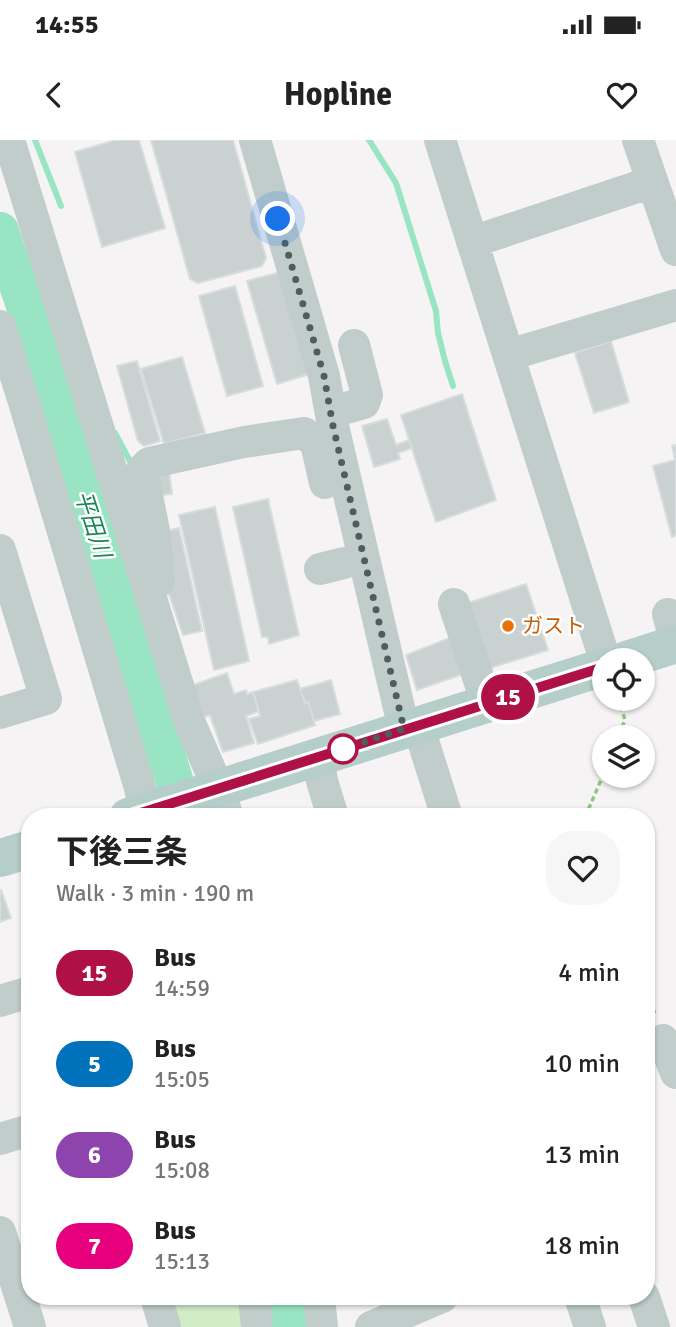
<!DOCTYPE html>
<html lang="en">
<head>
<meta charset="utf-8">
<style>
	body { margin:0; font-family:Signika,"Noto Sans JP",sans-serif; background:#f6f6f6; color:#222; height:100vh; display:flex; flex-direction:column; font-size:26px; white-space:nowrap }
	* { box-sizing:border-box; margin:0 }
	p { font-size:23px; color:#767676 }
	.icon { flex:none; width:38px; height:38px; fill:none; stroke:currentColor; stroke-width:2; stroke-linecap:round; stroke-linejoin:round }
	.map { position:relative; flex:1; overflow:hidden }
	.panel { position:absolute; left:21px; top:668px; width:634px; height:497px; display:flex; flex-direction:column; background:#fff; border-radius:28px; box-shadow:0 2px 5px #0004 }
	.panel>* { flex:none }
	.badge { padding:0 14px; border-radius:23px; font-size:24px; line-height:46px }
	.controls { position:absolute; left:592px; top:508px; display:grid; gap:14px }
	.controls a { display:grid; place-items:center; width:63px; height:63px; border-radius:50%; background:#fff; box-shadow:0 2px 5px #0004; font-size:35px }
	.you { position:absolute; width:35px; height:35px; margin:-18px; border:5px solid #fff; border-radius:50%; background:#1a73e8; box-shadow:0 0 0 10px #1a73e833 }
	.map>.badge { position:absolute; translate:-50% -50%; box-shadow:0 0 0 4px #fff }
	.round { display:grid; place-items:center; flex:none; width:74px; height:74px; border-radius:28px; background:#f6f6f6 }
	.overview { display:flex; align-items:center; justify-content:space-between; height:119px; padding:0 35px }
	h1 { font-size:33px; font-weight:700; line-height:52px }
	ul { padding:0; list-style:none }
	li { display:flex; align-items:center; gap:21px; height:91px; padding:0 35px }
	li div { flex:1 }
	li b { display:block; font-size:26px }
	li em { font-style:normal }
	li .badge { min-width:77px; font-weight:700; text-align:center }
	.status { display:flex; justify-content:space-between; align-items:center; height:49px; padding:0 35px; background:#fff; direction:ltr }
	.status svg { height:19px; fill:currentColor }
	header { display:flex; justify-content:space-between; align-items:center; height:91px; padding:0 35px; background:#fff; font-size:32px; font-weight:700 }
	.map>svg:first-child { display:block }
</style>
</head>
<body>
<div class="status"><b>14:55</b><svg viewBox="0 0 49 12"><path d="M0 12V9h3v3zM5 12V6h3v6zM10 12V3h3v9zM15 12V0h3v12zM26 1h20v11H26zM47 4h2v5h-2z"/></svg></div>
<header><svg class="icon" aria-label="back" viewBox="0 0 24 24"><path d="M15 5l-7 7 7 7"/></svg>Hopline<svg class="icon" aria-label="heart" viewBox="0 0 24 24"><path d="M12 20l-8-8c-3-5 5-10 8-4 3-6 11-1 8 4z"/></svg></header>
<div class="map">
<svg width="676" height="1187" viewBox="0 0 676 1187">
	<rect width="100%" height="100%" fill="#f5f3f4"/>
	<path fill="#d1ecc7" d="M170 1157H247L251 1187H178Z"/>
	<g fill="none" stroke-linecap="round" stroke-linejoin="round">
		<path stroke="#99e5c3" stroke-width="6" d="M35 0 61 66
			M369 0 396 43 436 171 438 193 445 221 453 246
			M115 293 133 327"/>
		<path stroke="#99e5c3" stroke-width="38" d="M0 91 64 283 142 539 186 677
			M288 1157 292 1187"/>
	</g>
	<path fill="#cad1d1" stroke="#d7dddd" stroke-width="2" d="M116 0H139L165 88 102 107 75 12Z
		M151 0H233L266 118 262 126 198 143 190 139Z
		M285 131 313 233 277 244 247 141Z
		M235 146 263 246 227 256 199 156Z
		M611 201 629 262 594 273 575 213Z
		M182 217 205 293 164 304 141 229Z
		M137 221 160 301 144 306 138 301 117 226Z
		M462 254 496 360 436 382 401 275Z
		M387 279 396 305 409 300 412 308 398 313 400 319 374 327 362 286Z
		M676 305V395L672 397 653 326 675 320 672 306Z
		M168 325 172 354 156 356 150 330Z
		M268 359 299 495 269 504 268 497H262L233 367Z
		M215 367 249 521 214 530 179 375Z
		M179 388 202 491 183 495 163 436V392Z
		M526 444 548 510 490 528 468 463Z
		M452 497 463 534 417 550 406 515Z
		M227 533 234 554 246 550 247 554 253 552 259 571 246 576 254 603 223 612 210 575 196 580 193 545Z
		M297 540 305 563 308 562 315 585 258 604 249 579 260 576 253 552Z
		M331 540 340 574 314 581 308 562 305 563 300 549Z
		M1 750 11 778 0 782V751Z"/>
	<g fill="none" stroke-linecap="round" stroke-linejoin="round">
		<path stroke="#8cc882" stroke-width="3.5" stroke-dasharray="5 3.5" stroke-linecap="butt" d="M618 558 625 580 618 597
			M592 677 589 668 604 633
			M646 844 655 875"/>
		<path stroke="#c0cdcb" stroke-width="32" d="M9 0 189 581 218 648 228 677
			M255 0 324 236 333 286 404 589
			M440 0 605 520
			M638 0 676 110
			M472 102 652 42
			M0 186 24 262 140 648 146 677
			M509 215 676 165
			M331 272 364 263 367 255 354 205
			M0 410 46 559 0 573
			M320 429 344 423
			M159 441 154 391 142 330 149 323 244 302 304 293 316 303 325 343
			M454 464 487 564
			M668 474 676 503
			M418 585 447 677
			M318 617 322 641 333 677
			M0 861 30 852
			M663 900 676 933
			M0 999 30 990
			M0 1092 30 1187
			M156 1157 165 1187
			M254 1157 257 1187
			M319 1157 322 1187
			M580 1157 590 1187
			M644 1157 654 1187
			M371 1187 442 1157"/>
		<path stroke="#b6ceca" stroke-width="38" d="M626 520 676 504
			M128 677 604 527
			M0 718 30 709"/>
	</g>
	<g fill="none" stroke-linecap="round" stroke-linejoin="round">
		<defs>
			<path id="line" d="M128 677 604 527"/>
		</defs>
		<use href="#line" stroke="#fff" stroke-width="16"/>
		<use href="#line" stroke="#af1147" stroke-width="10"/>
		<path stroke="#4c5f5b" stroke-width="7" stroke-dasharray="0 12.6" d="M278 79 324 236 333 286 404 589 339 610 343 609"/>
	</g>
	<circle fill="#e8710a" stroke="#fff" stroke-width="2.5" cx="508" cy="486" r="7"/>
	<circle fill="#fff" stroke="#af1147" stroke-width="3.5" cx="343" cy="609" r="14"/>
	<g text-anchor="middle" stroke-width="5" stroke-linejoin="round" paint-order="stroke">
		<g font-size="21" fill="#c56008" stroke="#fff" text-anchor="start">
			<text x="522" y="493">ガスト</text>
		</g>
		<g font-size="23" font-style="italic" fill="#198556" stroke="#fff">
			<text transform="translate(93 384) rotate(72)" y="8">平田川</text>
		</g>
	</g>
</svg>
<div class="controls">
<a><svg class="icon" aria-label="locate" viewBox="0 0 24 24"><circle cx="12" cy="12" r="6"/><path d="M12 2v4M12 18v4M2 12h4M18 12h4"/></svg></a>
<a><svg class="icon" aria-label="layers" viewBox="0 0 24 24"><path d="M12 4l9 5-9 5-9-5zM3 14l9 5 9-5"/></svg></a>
</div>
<div class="you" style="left:278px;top:79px"></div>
<b class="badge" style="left:508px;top:557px;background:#af1147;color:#fff">15</b>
<section class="panel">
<div class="overview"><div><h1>下後三条</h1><p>Walk · 3 min · 190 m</p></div><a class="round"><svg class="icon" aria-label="heart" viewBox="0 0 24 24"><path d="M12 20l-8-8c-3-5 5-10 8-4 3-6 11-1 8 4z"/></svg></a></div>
<ul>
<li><span class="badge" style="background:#af1147;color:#fff">15</span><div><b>Bus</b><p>14:59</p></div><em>4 min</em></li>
<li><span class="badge" style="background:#0072bc;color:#fff">5</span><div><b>Bus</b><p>15:05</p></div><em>10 min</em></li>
<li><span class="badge" style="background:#8e44ad;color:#fff">6</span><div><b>Bus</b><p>15:08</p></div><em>13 min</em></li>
<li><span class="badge" style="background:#e6007e;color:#fff">7</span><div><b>Bus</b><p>15:13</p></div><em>18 min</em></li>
</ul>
</section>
</div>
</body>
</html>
